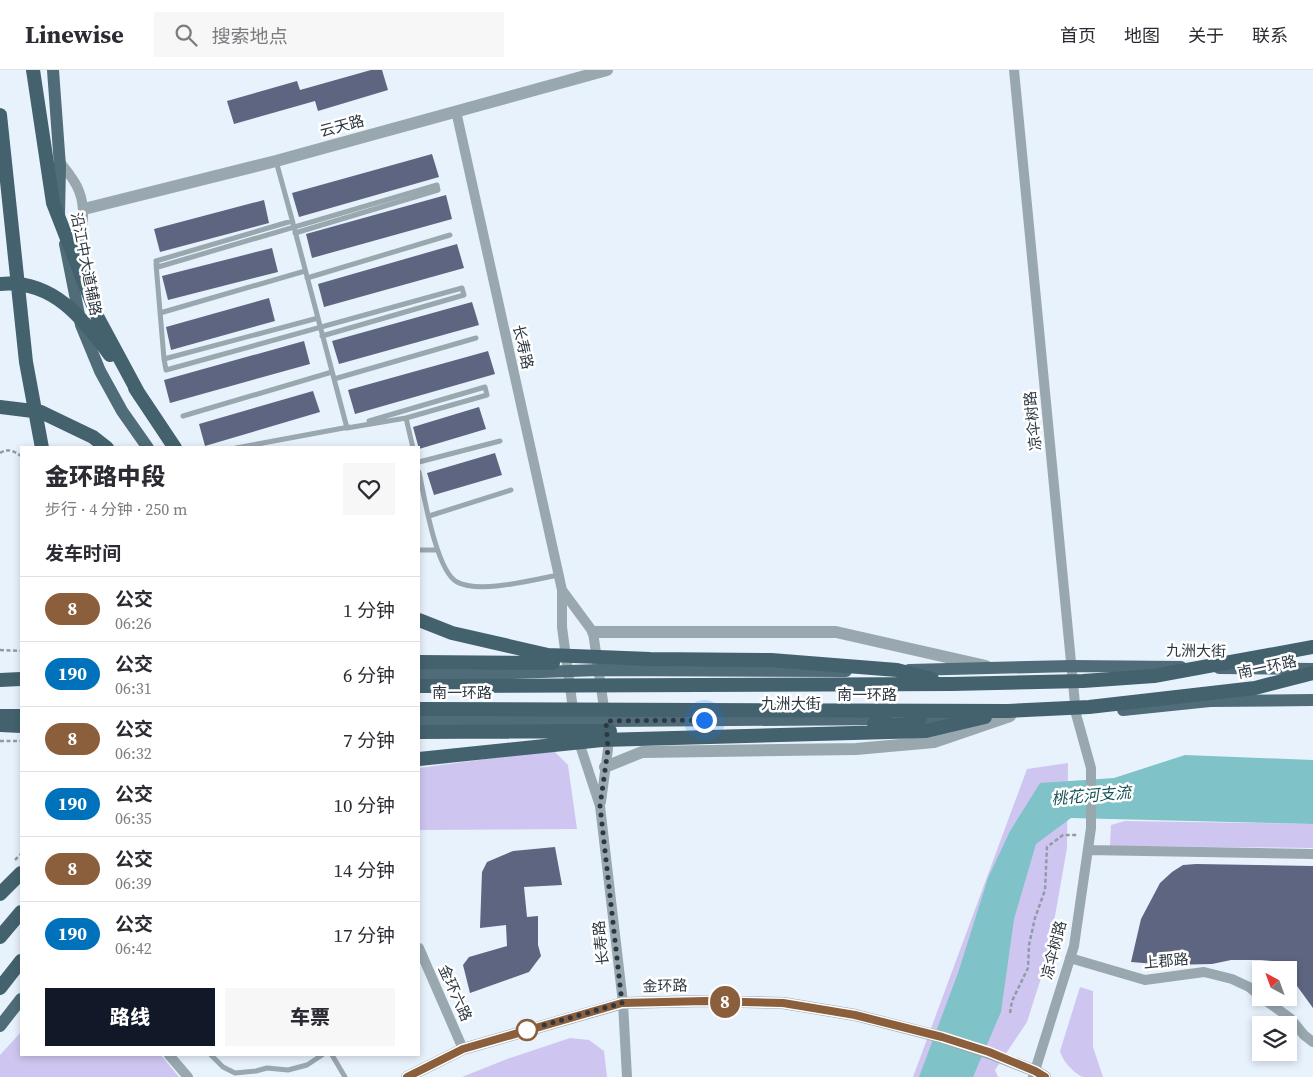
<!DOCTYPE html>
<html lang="zh">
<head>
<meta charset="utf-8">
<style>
	body { margin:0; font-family:"Source Serif 4","Noto Sans SC",serif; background:#f7f7f7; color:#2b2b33; height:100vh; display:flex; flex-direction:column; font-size:19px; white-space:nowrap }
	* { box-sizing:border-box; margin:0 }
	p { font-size:16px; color:#7c7c81 }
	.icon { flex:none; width:28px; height:28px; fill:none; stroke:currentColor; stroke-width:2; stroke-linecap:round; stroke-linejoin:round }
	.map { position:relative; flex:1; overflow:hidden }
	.panel { position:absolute; left:20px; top:376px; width:400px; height:610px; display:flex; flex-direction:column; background:#fff; border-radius:0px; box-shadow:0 2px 8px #0003 }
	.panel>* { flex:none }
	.badge { padding:0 10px; border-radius:16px; font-size:18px; line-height:32px }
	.needle { width:32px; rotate:319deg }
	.fabs { position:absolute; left:1252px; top:891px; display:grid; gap:10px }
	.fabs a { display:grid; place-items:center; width:45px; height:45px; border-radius:0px; background:#fff; box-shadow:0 2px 8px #0003; font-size:25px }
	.you { position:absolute; width:25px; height:25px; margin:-12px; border:4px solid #fff; border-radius:50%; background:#1a73e8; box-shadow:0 0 0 8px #1a73e833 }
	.map>.badge { position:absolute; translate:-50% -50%; box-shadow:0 0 0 2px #fff }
	h2 { padding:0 25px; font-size:19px; line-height:45px }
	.round { display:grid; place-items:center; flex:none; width:52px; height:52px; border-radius:0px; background:#f7f7f7 }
	.summary { display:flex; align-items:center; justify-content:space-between; height:85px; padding:0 25px }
	h1 { font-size:24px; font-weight:800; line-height:38px }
	.action { display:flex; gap:10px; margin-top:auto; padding:10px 25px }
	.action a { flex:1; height:58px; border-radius:0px; background:#111827; color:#fff; font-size:20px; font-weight:800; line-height:58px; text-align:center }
	.action a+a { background:#f7f7f7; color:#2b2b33 }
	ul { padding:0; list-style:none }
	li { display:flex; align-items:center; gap:15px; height:65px; padding:0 25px; border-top:1px solid #e1e1e2 }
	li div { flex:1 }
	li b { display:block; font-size:19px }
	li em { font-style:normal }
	li .badge { min-width:55px; font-weight:700; text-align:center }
	header { display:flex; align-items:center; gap:30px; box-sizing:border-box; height:70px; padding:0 25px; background:#fff; border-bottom:1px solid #e1e1e2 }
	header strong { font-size:24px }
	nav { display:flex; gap:28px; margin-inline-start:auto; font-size:18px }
	.search { width:350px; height:45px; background:#f7f7f7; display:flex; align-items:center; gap:12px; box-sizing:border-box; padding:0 18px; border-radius:0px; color:#7c7c81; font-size:19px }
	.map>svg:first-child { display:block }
</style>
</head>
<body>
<header>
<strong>Linewise</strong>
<div class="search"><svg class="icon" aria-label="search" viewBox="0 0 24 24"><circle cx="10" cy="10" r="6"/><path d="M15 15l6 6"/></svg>搜索地点</div>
<nav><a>首页</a><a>地图</a><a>关于</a><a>联系</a></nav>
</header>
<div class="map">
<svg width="1313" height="1007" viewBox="0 0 1313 1007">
	<rect width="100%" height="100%" fill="#e8f2fc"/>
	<path fill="#cec6f0" d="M553 680 568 695 577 759 419 760V698Z
		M1068 693 1067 778 1048 886 1027 952 995 1000 998 1007H913L1027 699Z
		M1125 751 1313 754V778L1110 776 1111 755Z
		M1080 917 1093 921V977L1103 1007C1097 1007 1089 1007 1083 1007 1074 1004 1062 990 1060 981Z
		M21 962V985H161L179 1007H0V985Z
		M570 968 589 970 604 981 607 1007H462L507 989Z"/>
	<path fill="#7fc2c8" d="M1185 685 1313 690V754L1071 748 1036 774 1014 849 1001 942 973 1007H919L958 903 988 808 1010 761 1040 713 1114 708Z"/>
	<path fill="#5d6580" d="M371 0H382L388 20 318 41 315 31 234 54 227 31 297 11 300 20Z
		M432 84 439 107 299 147 292 123Z
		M446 125 452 149 312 188 306 164Z
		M264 130 269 153 160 182 154 159Z
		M457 174 464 198 324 237 318 214Z
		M272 178 278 202 168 230 162 206Z
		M269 228 275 251 171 280 166 257Z
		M472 232 479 255 339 294 332 271Z
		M304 271 310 294 170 333 164 310Z
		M488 281 495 304 355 344 348 320Z
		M313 321 320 342 205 376 199 354Z
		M479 337 486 359 419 379 413 357Z
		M495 383 502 405 434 425 427 403Z
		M555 777 562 815 524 817 527 847 538 846V875L541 886 529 902 470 923 463 895 469 887 507 876 506 855 480 858 482 802 487 792 513 781Z
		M1196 794 1313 796V938L1289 905V900H1284L1272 891 1261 890H1231L1212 894 1169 895 1131 892 1141 849 1160 813 1172 802 1183 795Z"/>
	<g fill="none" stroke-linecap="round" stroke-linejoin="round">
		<path stroke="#919ba5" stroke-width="2.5" stroke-dasharray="4 2.5" stroke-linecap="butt" d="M0 383C8 378 14 381 21 386
			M0 580 21 581
			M0 671H21
			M15 790 21 784
			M1010 943 1012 931 1028 898 1029 875 1035 848 1045 820 1047 777 1063 765H1078"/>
		<path stroke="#99a8af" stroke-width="5" d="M276 91 293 153
			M292 151 156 191 158 197 437 115 438 120 295 163
			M295 161 347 358 406 348 413 378
			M156 194 164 289
			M307 208 450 165
			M160 243 305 201
			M318 248 164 289 166 300 462 218 464 225 322 266
			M334 309 476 268
			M183 346 332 302
			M369 351 485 317 487 325 406 348
			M236 378 349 357
			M419 392 500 371
			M419 402C424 425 436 501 457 512 479 524 533 510 558 505
			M429 446 511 420
			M419 480H437
			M211 985 223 997 235 1003 256 1001 267 998 288 1000 307 995 322 985
			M332 985 345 1007"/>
		<path stroke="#99a8af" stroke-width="10" d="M1014 0 1076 644 1091 698V758L1074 876 1033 1007
			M456 41 562 520V557L574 647
			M59 91C66 100 75 110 79 121 88 144 80 168 75 191
			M562 520 593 562 605 645
			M577 666 600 736 623 933 627 1007
			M601 732 608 679 607 665
			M1088 780 1313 784
			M419 878 463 979
			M1070 888 1145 910 1204 902 1232 909 1249 917 1261 927
			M1262 928 1290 948 1304 965 1313 972
			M169 985 188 1007"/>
		<path stroke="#99a8af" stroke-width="12" d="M84 139 276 91 607 0
			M593 562H836L986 596
			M605 697 642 682 856 679 934 672 1010 646
			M407 1007 463 979 623 933 705 931 783 933 855 945 941 967 989 983 1035 1001 1045 1007"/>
		<path stroke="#506c78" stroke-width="12" d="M53 0 60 96 59 145
			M65 174 81 255 100 301 122 341 148 378
			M1219 598 1313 599
			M909 600 1072 596 1181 597
			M419 604 512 603 599 600 846 601
			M1123 640 1210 631 1313 630
			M419 649H495L606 651 886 649
			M911 649 966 648
			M0 956 21 929"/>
		<path stroke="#43626e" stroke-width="14" d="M33 0 53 133 98 248 140 326
			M0 45 26 292 42 378
			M0 214C52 209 83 248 110 285
			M135 318 175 378
			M0 337 41 342 93 367 107 378
			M419 550 452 563 548 585 650 589 771 590 897 600 932 609
			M419 592 553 593
			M0 610 21 609
			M419 616 952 614 1083 611 1154 606 1313 577
			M419 639 1008 641 1089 637 1255 618 1313 603
			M0 646H21
			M874 654 920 649
			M0 655 21 656
			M419 662 610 661
			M419 689 602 670 926 661 985 647
			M0 824 21 803
			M0 867 21 842
			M0 918 21 891"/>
	</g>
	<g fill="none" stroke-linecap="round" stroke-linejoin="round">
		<defs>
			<path id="line" d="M407 1007 463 979 622 933 705 931 783 933 855 945 942 967 989 982 1035 1001 1045 1007"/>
		</defs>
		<use href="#line" stroke="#fff" stroke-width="11"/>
		<use href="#line" stroke="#8b5e3c" stroke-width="8"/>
		<path stroke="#2e3842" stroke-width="5" stroke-dasharray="0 9" d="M527 960 622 933 600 736 608 679 606 651 704 650"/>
	</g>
	<circle fill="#fff" stroke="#8b5e3c" stroke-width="2.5" cx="527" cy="960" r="10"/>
	<g text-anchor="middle" stroke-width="5" stroke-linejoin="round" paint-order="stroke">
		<g font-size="15" fill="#2e3842" stroke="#fff">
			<text transform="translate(342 56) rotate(-15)" y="5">云天路</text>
			<text transform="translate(86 194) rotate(79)" y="5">沿江中大道辅路</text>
			<text transform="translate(523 277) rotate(77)" y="5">长寿路</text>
			<text transform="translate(1033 351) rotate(-96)" y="5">凉伞树路</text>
			<text transform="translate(1196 581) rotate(1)" y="5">九洲大街</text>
			<text transform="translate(1267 597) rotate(-12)" y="5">南一环路</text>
			<text x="462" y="628">南一环路</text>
			<text x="867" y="630">南一环路</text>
			<text x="791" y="639">九洲大街</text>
			<text transform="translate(601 873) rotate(-96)" y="5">长寿路</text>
			<text transform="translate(1054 880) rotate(-76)" y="5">凉伞树路</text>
			<text transform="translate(1166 891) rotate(-5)" y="5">上郡路</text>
			<text transform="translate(665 916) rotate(-1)" y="5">金环路</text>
			<text transform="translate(455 923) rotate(66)" y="5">金环六路</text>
		</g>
		<g font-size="16" font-style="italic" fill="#185357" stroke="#fff">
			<text transform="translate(1091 725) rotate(-5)" y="6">桃花河支流</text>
		</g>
	</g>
</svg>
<div class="fabs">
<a><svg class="needle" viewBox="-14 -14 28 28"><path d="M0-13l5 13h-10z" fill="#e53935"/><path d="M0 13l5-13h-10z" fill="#7c7c81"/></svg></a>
<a><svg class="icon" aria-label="layers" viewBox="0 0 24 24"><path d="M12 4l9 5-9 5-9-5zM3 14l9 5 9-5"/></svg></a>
</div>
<div class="you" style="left:704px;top:650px"></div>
<b class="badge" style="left:725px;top:932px;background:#8b5e3c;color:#fff">8</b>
<section class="panel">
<div class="summary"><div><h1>金环路中段</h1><p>步行 · 4 分钟 · 250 m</p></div><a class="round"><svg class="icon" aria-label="heart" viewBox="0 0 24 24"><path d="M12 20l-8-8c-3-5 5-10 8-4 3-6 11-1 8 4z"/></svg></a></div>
<h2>发车时间</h2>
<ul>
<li><span class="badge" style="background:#8b5e3c;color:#fff">8</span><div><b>公交</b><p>06:26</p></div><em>1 分钟</em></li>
<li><span class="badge" style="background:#0072bc;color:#fff">190</span><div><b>公交</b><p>06:31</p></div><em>6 分钟</em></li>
<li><span class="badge" style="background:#8b5e3c;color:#fff">8</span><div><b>公交</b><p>06:32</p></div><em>7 分钟</em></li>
<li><span class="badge" style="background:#0072bc;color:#fff">190</span><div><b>公交</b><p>06:35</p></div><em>10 分钟</em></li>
<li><span class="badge" style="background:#8b5e3c;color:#fff">8</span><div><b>公交</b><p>06:39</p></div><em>14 分钟</em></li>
<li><span class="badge" style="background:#0072bc;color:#fff">190</span><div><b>公交</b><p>06:42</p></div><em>17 分钟</em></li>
</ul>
<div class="action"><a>路线</a><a>车票</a></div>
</section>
</div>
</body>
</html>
